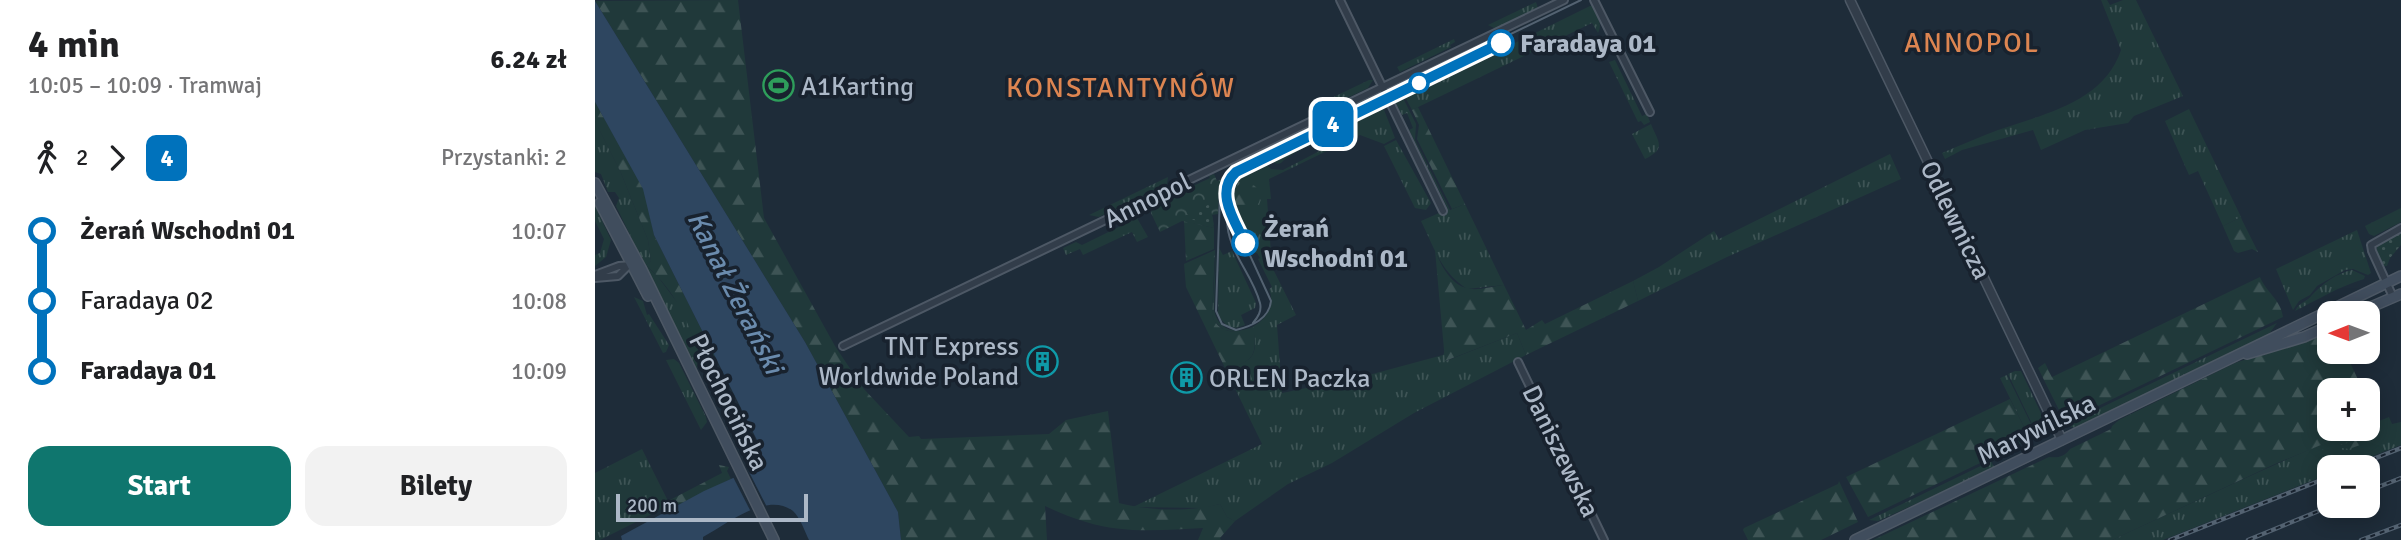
<!DOCTYPE html>
<html lang="pl">
<head>
<meta charset="utf-8">
<style>
	body { margin:0; font-family:Signika,sans-serif; background:#f2f2f2; color:#202124; height:100vh; display:flex; flex-direction:column; font-size:26px; white-space:nowrap }
	* { box-sizing:border-box; margin:0 }
	p { font-size:23px; color:#757577 }
	.icon { flex:none; width:38px; height:38px; fill:none; stroke:currentColor; stroke-width:2; stroke-linecap:round; stroke-linejoin:round }
	.map { position:relative; flex:1; overflow:hidden }
	.details { display:flex; flex-direction:column; background:#fff; width:595px }
	.details>* { flex:none }
	.badge { padding:0 14px; border-radius:10px; font-size:24px; line-height:46px }
	.needle { width:46px; rotate:269deg }
	.fabs { position:absolute; left:1722px; top:301px; display:grid; gap:14px }
	.fabs a { display:grid; place-items:center; width:63px; height:63px; border-radius:14px; background:#fff; box-shadow:0 4px 18px #0003; font-size:35px }
	.scale { position:absolute; left:21px; bottom:18px; width:192px; box-sizing:border-box; padding-left:7px; border:4px solid #acb8c7; border-top:0; font-size:19px; line-height:24px; white-space:nowrap; color:#acb8c7; -webkit-text-stroke:5px #18222e; paint-order:stroke }
	.map>.badge { position:absolute; translate:-50% -50%; box-shadow:0 0 0 4px #fff }
	.legs { display:flex; align-items:center; gap:10px; height:77px; padding:0 28px; font-size:23px }
	.legs p { margin-inline-start:auto }
	.overview { display:flex; align-items:center; justify-content:space-between; height:119px; padding:0 28px }
	h1 { font-size:38px; font-weight:800; line-height:52px }
	.action { display:flex; gap:14px; margin-top:auto; padding:14px 28px }
	.action a { flex:1; height:80px; border-radius:21px; background:#0f766e; color:#fff; font-size:28px; font-weight:800; line-height:80px; text-align:center }
	.action a+a { background:#f2f2f2; color:#202124 }
	ul { padding:0 28px; list-style:none }
	li { display:flex; align-items:center; gap:24px; height:70px; font-size:26px }
	li i { display:grid; place-items:center; width:10px; height:100%; margin:0 9px; background:currentColor }
	li i::after { content:''; width:18px; height:18px; margin:-9px; border:5px solid; border-radius:50%; background:#fff }
	li p { margin-inline-start:auto }
	li:first-child i { background:linear-gradient(#0000 50%,currentColor 0) }
	li:last-child i { background:linear-gradient(currentColor 50%,#0000 0) }
	main { display:flex; flex:1; min-height:0 }
	.map>svg:first-child { display:block }
</style>
</head>
<body>
<main>
<section class="details">
<div class="overview"><div><h1>4 min</h1><p>10:05 – 10:09 · Tramwaj</p></div><b>6.24 zł</b></div>
<div class="legs"><svg class="icon" aria-label="walk" viewBox="0 0 24 24"><circle cx="13" cy="4" r="2"/><path d="M13 8l-2 6 4 7M11 14l-3 7M7 12l3-4h3l4 4"/></svg>2<svg class="icon" aria-label="forward" viewBox="0 0 24 24"><path d="M9 5l7 7-7 7"/></svg><b class="badge" style="background:#0072bc;color:#fff">4</b><p>Przystanki: 2</p></div>
<ul>
<li><i style="color:#0072bc"></i><b>Żerań Wschodni 01</b><p>10:07</p></li>
<li><i style="color:#0072bc"></i><span>Faradaya 02</span><p>10:08</p></li>
<li><i style="color:#0072bc"></i><b>Faradaya 01</b><p>10:09</p></li>
</ul>
<div class="action"><a>Start</a><a>Bilety</a></div>
</section>
<div class="map">
<svg width="1806" height="540" viewBox="0 0 1806 540">
	<defs>
		<pattern id="grass-tufts" width="24" height="20" patternUnits="userSpaceOnUse" patternTransform="scale(1.75)"><rect width="24" height="20" fill="#20393a"/><path d="M3 7l-1-3M5 7V3M7 7l1-3M15 17l-1-3M17 17v-4M19 17l1-3" fill="none" stroke="#3e5455"/></pattern>
		<pattern id="forest-firs" width="22" height="20" patternUnits="userSpaceOnUse" patternTransform="scale(1.75)"><rect width="22" height="20" fill="#20393a"/><path d="M5 1l3.5 6h-7zM16 11l3.5 6h-7z" fill="#3e5455"/></pattern>
		<pattern id="park-crowns" width="20" height="18" patternUnits="userSpaceOnUse" patternTransform="scale(1.75)"><rect width="20" height="18" fill="#20393a"/><path d="M2 6a3 3 0 1 1 6 0M12 15a3 3 0 1 1 6 0" fill="none" stroke="#3e5455"/></pattern>
		<pattern id="garden-dots" width="8" height="8" patternUnits="userSpaceOnUse" patternTransform="scale(1.75)"><rect width="8" height="8" fill="#20393a"/><path d="M2 2h.1M6 6h.1" fill="none" stroke="#3e5455" stroke-width="1.8" stroke-linecap="round"/></pattern>
	</defs>
	<rect width="100%" height="100%" fill="#1e2c39"/>
	<path fill="url(#grass-tufts)" d="M1506 0H1512L1515 5 1528 0H1541L1588 96 1539 116 1533 123 1490 130 1446 150 1438 130 1367 150 1350 159 1347 153C1366 145 1384 137 1403 130 1449 114 1509 102 1526 50Z
		M941 2 943 8 940 10 901 29 893 25Z
		M995 6H997C1002 14 1008 24 1003 33L997 23 817 110 810 97Z
		M859 39 860 42 855 45 856 47 805 72 802 67Z
		M1020 60 1047 116 1052 114 1055 122 1049 125 1046 121 1043 122 1014 62Z
		M774 80H778L773 88 735 106 726 103Z
		M808 98 821 124 820 140 855 210 870 204 909 285 872 289C845 271 840 249 826 221L853 209 814 130 818 128 812 113 807 115 800 102Z
		M786 102 800 138 789 144 765 135 674 179 676 199H672L677 267 701 315 682 325 687 393 770 376 848 355 851 349V361L922 333 931 355 819 413 737 463 693 484 640 521 632 517 625 504 609 508 538 507 667 444 631 370C657 360 664 358 658 327L647 333 629 330 619 321 617 315 621 249 619 310C627 351 688 324 674 289L677 287 663 259 665 258 662 253H660L643 218 640 220 633 198 635 184 669 167 668 161 676 169 688 170 734 146 741 139 748 121Z
		M1594 109 1646 217 1628 226 1603 171 1594 175 1570 121Z
		M0 121 26 173 53 240 56 261 51 265 63 277 88 310 105 355 101 372 36 243 38 241 21 206 24 198 20 192H13L6 174 0 172Z
		M1056 124C1063 142 1072 148 1050 159L1037 134Z
		M738 126C728 145 701 148 686 163 681 165 676 162 674 157Z
		M801 140 836 203 831 210 820 208 789 146Z
		M1295 154 1306 179 1132 257 1043 301 1038 281 1064 267 1119 231 1124 239Z
		M573 177 572 184 504 217 494 215Z
		M0 206 16 240 11 257 0 266V255L5 253 9 239 0 221Z
		M1806 208V222L1779 236 1774 234 1770 226Z
		M542 218 553 237 542 242 537 232 488 255 485 249 471 255 468 248 481 242 487 245Z
		M1762 230 1776 273 1773 275 1758 269 1750 270 1722 286 1715 295 1704 301 1698 310 1681 269Z
		M624 248 628 255 637 251 661 303 660 308 646 315 650 325 641 328 632 326 623 316Z
		M1757 270 1770 276 1769 279C1745 286 1722 300 1700 311 1705 301 1711 303 1717 295 1727 284 1742 273 1757 270Z
		M39 297 48 301 52 315 54 314 74 345 71 352 68 353Z
		M1682 323 1674 334 1480 428 1470 425Z
		M79 359 84 363 111 417 112 422 106 430 71 360Z
		M1420 371H1426L1453 428 1438 438 1440 430 1413 374Z
		M1412 375 1439 430 1435 439 1405 378Z
		M1794 417 1797 424 1806 422V445L1750 467H1734V474L1568 540H1517C1593 505 1667 469 1744 437 1758 432 1772 434 1786 428L1784 421Z
		M47 449 75 505 5 540H0V473Z
		M1396 461 1399 467 1395 470 1283 521 1274 520Z"/>
	<path fill="url(#forest-firs)" d="M143 0 169 218 240 346 268 388 314 437 324 436 326 439 454 434 471 420 513 411 524 503C555 511 593 512 625 504L632 517 640 521 625 538 626 540H603L608 528C569 530 529 534 491 522 477 518 463 512 450 506L452 540H306L303 512 210 342 0 1Z
		M0 102 49 189 59 235 166 448 121 358 105 355C91 317 82 294 51 265L56 261 53 240 26 173 0 121Z
		M823 107 870 204 857 209 822 139 824 125 817 110Z
		M637 197a14 14 0 1 1 28 0a14 14 0 1 1-28 0Z
		M1646 217 1647 220 1663 252 1657 249 1643 253 1639 251 1628 226Z
		M589 221 619 228V249L591 261Z
		M620 250 617 315C623 335 643 334 659 327 662 358 658 360 631 370L591 287 589 264Z
		M840 250C846 266 857 287 876 289 886 290 899 286 909 285L931 330 947 320 950 324 1038 281 1043 301 931 355 922 333 850 361Z
		M1665 277C1671 292 1686 300 1688 317L1476 419 1466 414 1443 368 1450 363 1457 377Z
		M1734 332V352H1750L1768 390H1734V429H1773V399L1787 428 1769 435 1752 438 1750 435 1680 464 1517 540H1278L1454 457C1463 458 1469 457 1475 449L1516 429 1517 426 1524 420 1640 363Z
		M1415 399 1435 439 1273 517 1251 477Z
		M1763 440 1765 445 1754 449 1747 448 1714 465 1712 458 1723 451Z
		M124 465 134 467 132 471 136 479 77 508 73 501 127 473Z
		M1244 481 1263 522 1226 540H1153L1148 530 1149 528 1243 484Z"/>
	<path fill="url(#park-crowns)" d="M619 174 622 181 629 178 624 189 623 214 617 215 619 228 587 221 565 232 556 213 558 205 615 178 614 176Z"/>
	<path fill="url(#garden-dots)" d="M615 204 619 225 587 217Z
		M1806 232V245L1795 258 1792 266H1787L1782 253V246Z"/>
	<path fill="#2e4660" d="M0 1 210 342 303 512 306 540H214C210 532 205 517 198 511 172 491 132 524 108 537V540H27L26 536 109 491 156 470 162 461 166 448 59 235 48 189 0 102Z"/>
	<path fill="#1e2c39" d="M152 468 173 509 157 514 137 475Z"/>
	<g fill="none" stroke-linecap="round" stroke-linejoin="round">
		<defs>
			<path id="minor" d="M745 0 848 211
				M999 0 1055 112
				M0 275 24 266 37 265
				M0 278 23 276 37 262
				M1798 297 1777 251 1776 245 1806 228
				M248 346 969 0
				M923 362 1009 540"/>
			<path id="tertiary" d="M1255 0 1467 440"/>
			<path id="secondary" d="M0 183 46 268 179 540
				M5 203 53 296
				M1762 313 1806 294
				M1652 354 1709 337 1734 326
				M1260 540 1806 276"/>
		</defs>
		<use href="#minor" stroke="#4d5865" stroke-width="10"/>
		<use href="#tertiary" stroke="#4d5865" stroke-width="11"/>
		<use href="#secondary" stroke="#4d5865" stroke-width="12"/>
		<use href="#minor" stroke="#323d4a" stroke-width="6"/>
		<use href="#tertiary" stroke="#323d4a" stroke-width="8"/>
		<use href="#secondary" stroke="#404d5d" stroke-width="9"/>
		<path stroke="#536271" stroke-width="2" d="M631 198 635 212 676 301C674 319 657 326 641 330L627 324 621 311 625 194C627 180 634 171 647 164L986 0
			M632 217C631 251 657 272 665 303 667 311 663 317 658 323"/>
		<defs>
			<path id="rail" d="M1758 467 1806 448
				M1773 491 1806 478
				M1575 540 1734 477
				M1653 540 1736 506
				M1766 540 1806 525"/>
		</defs>
		<use href="#rail" stroke="#536271" stroke-width="4.5"/>
		<use href="#rail" stroke="#18222e" stroke-width="2" stroke-dasharray="5" stroke-linecap="butt"/>
	</g>
	<g fill="none" stroke-linecap="round" stroke-linejoin="round">
		<defs>
			<path id="line-1" d="M650 243C640 221 619 192 641 172L906 43"/>
		</defs>
		<use href="#line-1" stroke="#fff" stroke-width="16"/>
		<use href="#line-1" stroke="#0072bc" stroke-width="10"/>
	</g>
	<defs>
		<symbol id="stadium-ring" viewBox="-11 -11 22 22"><circle r="9.5" fill="#18222e" stroke="#2e9e5b" stroke-width="1.5"/><path d="M0-5a6.5 5 0 1 0 0 10a6.5 5 0 1 0 0-10ZM-3.5-1.8h7v3.6h-7Z" fill="#2e9e5b"/></symbol>
		<symbol id="building-ring" viewBox="-11 -11 22 22"><circle r="9.5" fill="#18222e" stroke="#0f9aa8" stroke-width="1.5"/><path d="M-4-6H4V6H1V3H-1V6H-4ZM-2.5-4.3h1.7v1.8h-1.7ZM.8-4.3h1.7v1.8H.8ZM-2.5-1h1.7V.8h-1.7ZM.8-1h1.7V.8H.8Z" fill="#0f9aa8"/></symbol>
	</defs>
	<g fill-rule="evenodd">
		<use href="#stadium-ring" x="166" y="68" width="35" height="35"/>
		<use href="#building-ring" x="430" y="344" width="35" height="35"/>
		<use href="#building-ring" x="574" y="360" width="35" height="35"/>
	</g>
	<g fill="#fff" stroke="#0072bc" stroke-width="3.5">
		<circle cx="906" cy="43" r="12"/>
		<circle cx="824" cy="83" r="9"/>
		<circle cx="650" cy="243" r="12"/>
	</g>
	<g text-anchor="middle" stroke-width="7" stroke-linejoin="round" paint-order="stroke">
		<g font-size="26" font-weight="bold" fill="#acb8c7" stroke="#18222e" text-anchor="start">
			<text x="925" y="52">Faradaya 01</text>
			<text x="669" y="237">Żerań<tspan x="669" dy="30">Wschodni 01</tspan></text>
		</g>
		<g font-size="26" fill="#acb8c7" stroke="#18222e" text-anchor="start">
			<text x="206" y="95">A1Karting</text>
			<text x="424" y="355" text-anchor="end">TNT Express<tspan x="424" dy="30">Worldwide Poland</tspan></text>
			<text x="614" y="387">ORLEN Paczka</text>
		</g>
		<g font-size="26" fill="#acb8c7" stroke="#18222e">
			<text transform="translate(552 200) rotate(-26)" y="9">Annopol</text>
			<text transform="translate(1361 220) rotate(64)" y="9">Odlewnicza</text>
			<text transform="translate(134 402) rotate(64)" y="9">Płochocińska</text>
			<text transform="translate(1441 429) rotate(-26)" y="9">Marywilska</text>
			<text transform="translate(966 451) rotate(64)" y="9">Daniszewska</text>
		</g>
		<g font-size="28" letter-spacing="2" fill="#dd8551" stroke="#18222e">
			<text x="1377" y="52">ANNOPOL</text>
			<text x="526" y="97">KONSTANTYNÓW</text>
		</g>
		<g font-size="28" font-style="italic" fill="#6a8bad" stroke="#18222e">
			<text transform="translate(141 292) rotate(63)" y="10">Kanał Żerański</text>
		</g>
	</g>
</svg>
<div class="fabs">
<a><svg class="needle" viewBox="-14 -14 28 28"><path d="M0-13l5 13h-10z" fill="#e53935"/><path d="M0 13l5-13h-10z" fill="#757577"/></svg></a>
<a>+</a>
<a>−</a>
</div>
<div class="scale">200 m</div>
<b class="badge" style="left:738px;top:124px;background:#0072bc;color:#fff">4</b>
</div>
</main>
</body>
</html>
